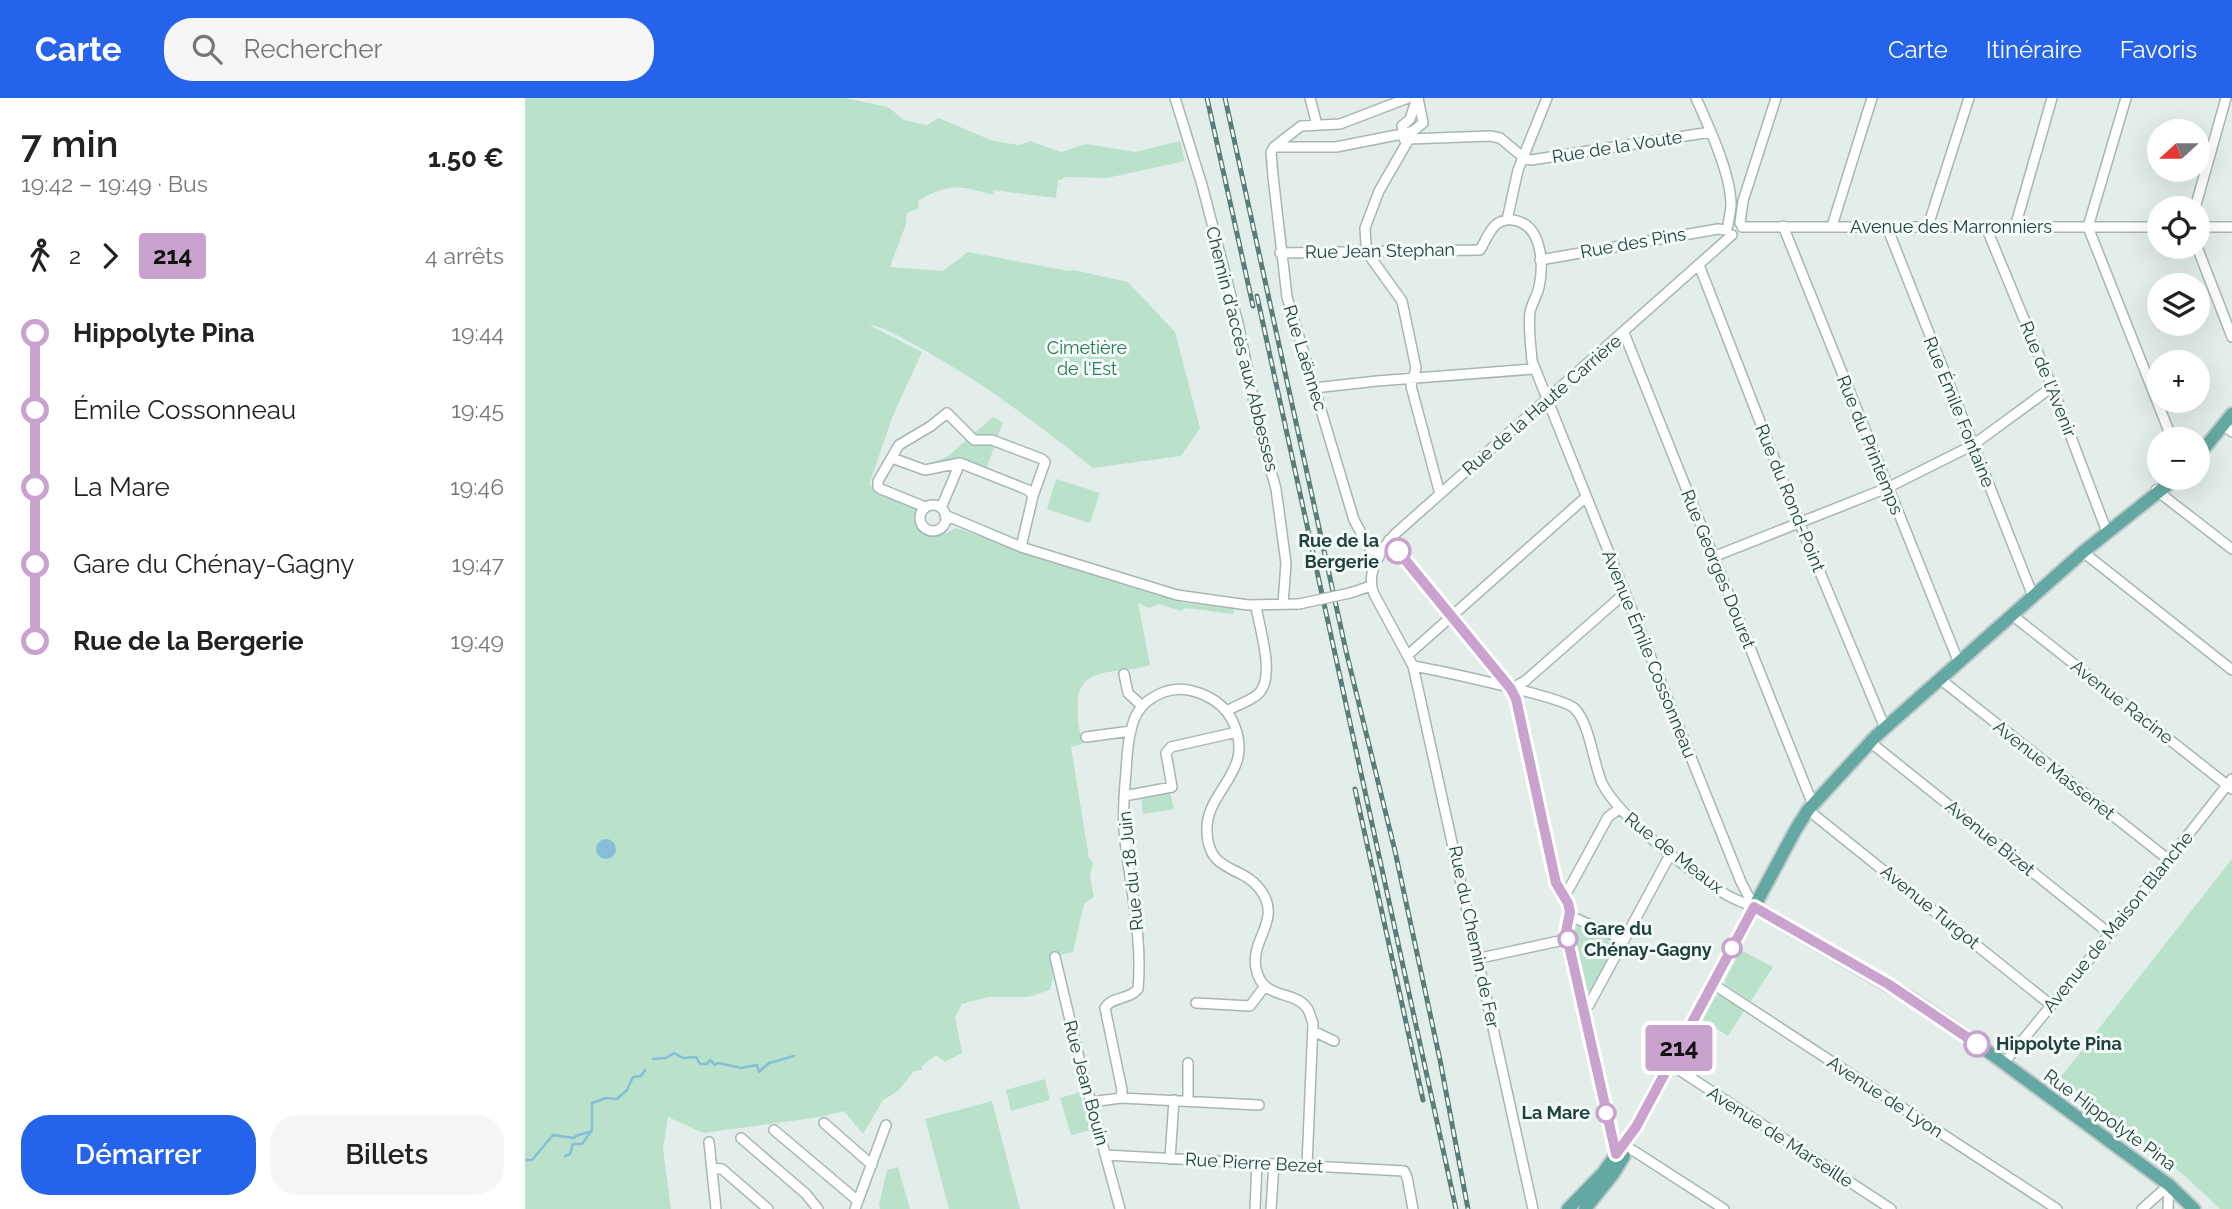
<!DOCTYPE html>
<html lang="fr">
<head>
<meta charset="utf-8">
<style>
	body { margin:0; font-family:Raleway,sans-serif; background:#f6f6f6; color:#222; height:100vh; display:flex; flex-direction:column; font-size:26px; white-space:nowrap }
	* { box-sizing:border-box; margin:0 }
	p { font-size:23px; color:#767676 }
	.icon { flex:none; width:38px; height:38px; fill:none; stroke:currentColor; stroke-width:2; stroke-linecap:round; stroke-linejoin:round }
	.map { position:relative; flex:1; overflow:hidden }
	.sheet { display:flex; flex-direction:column; background:#fff; width:525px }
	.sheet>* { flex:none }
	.badge { padding:0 14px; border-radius:5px; font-size:24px; line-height:46px }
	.needle { width:46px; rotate:249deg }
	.buttons { position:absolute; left:1622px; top:21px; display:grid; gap:14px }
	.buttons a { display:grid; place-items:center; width:63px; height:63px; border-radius:50%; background:#fff; box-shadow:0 7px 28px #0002; font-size:35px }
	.map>.badge { position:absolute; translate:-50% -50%; box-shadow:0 0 0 4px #fff }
	.legs { display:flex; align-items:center; gap:10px; height:77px; padding:0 21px; font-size:23px }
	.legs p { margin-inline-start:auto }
	.head { display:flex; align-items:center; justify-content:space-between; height:119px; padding:0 21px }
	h1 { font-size:38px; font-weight:600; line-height:52px }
	.primary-button { display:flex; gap:14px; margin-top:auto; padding:14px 21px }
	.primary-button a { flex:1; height:80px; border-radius:28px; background:#2563eb; color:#fff; font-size:28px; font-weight:600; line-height:80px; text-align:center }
	.primary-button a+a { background:#f6f6f6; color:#222 }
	ul { padding:0 21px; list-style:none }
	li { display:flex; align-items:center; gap:24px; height:77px; font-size:26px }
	li i { display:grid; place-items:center; width:10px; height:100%; margin:0 9px; background:currentColor }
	li i::after { content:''; width:18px; height:18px; margin:-9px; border:5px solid; border-radius:50%; background:#fff }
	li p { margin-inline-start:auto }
	li:first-child i { background:linear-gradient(#0000 50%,currentColor 0) }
	li:last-child i { background:linear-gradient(currentColor 50%,#0000 0) }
	header { display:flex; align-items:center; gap:42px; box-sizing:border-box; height:98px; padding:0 35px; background:#2563eb; color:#fff }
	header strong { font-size:33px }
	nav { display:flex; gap:38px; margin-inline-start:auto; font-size:24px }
	.search { width:490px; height:63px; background:#f6f6f6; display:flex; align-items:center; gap:18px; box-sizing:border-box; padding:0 24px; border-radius:28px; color:#767676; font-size:26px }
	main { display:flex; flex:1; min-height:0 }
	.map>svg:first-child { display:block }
</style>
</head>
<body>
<header>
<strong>Carte</strong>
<div class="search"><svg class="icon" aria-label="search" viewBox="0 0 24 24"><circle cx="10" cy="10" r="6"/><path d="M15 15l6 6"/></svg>Rechercher</div>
<nav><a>Carte</a><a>Itinéraire</a><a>Favoris</a></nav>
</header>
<main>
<section class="sheet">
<div class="head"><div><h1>7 min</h1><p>19:42 – 19:49 · Bus</p></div><b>1.50 €</b></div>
<div class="legs"><svg class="icon" aria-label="walk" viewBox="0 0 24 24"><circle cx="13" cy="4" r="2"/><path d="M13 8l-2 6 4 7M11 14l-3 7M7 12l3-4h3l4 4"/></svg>2<svg class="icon" aria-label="forward" viewBox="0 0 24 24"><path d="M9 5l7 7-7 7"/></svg><b class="badge" style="background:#c9a3cd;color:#111">214</b><p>4 arrêts</p></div>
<ul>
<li><i style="color:#c9a3cd"></i><b>Hippolyte Pina</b><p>19:44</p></li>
<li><i style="color:#c9a3cd"></i><span>Émile Cossonneau</span><p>19:45</p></li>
<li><i style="color:#c9a3cd"></i><span>La Mare</span><p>19:46</p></li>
<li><i style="color:#c9a3cd"></i><span>Gare du Chénay-Gagny</span><p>19:47</p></li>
<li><i style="color:#c9a3cd"></i><b>Rue de la Bergerie</b><p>19:49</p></li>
</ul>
<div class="primary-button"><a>Démarrer</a><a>Billets</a></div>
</section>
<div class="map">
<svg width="1707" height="1111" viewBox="0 0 1707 1111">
	<rect width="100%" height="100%" fill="#e3eeeb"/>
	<path fill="#bae2cb" d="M0 0H320L363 9 379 22 401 27 414 20 468 43 494 47 505 43 536 54 561 46 610 54 655 43 660 63 582 80 541 79 533 83 531 100 468 92 469 97C435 88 425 84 393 103L394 110 382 115 381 126 365 169 418 173 443 154 543 173 549 172 603 184 650 234 675 330 656 358 568 370C510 324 453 281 388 246 376 239 357 228 344 227L397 254 367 320 344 387 393 407 392 418 404 434 419 436 431 430 611 491 660 505 709 510 708 516 660 510 656 513 634 506 624 510 613 505 625 567C601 577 556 565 553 602 552 618 553 630 558 646L546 649 564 760 568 764 565 779 569 799 559 806 548 854 525 859 528 879 525 892 503 899H463L437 906 430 919 437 955 420 964 411 957 397 968V972L389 973 373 993 358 1002 338 1036 319 1013 295 1019 178 1035 143 1019 138 1051 146 1111H0Z
		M468 319 478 324 461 372 435 362 401 368 423 358Z
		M531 381 575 395 565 425 522 411Z
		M645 695 649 711 618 716 616 701Z
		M1707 761V1111H1695L1661 1079 1535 980Z
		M1053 828 1090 846 1065 894 1061 893 1047 829Z
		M1216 852 1248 869 1226 903 1200 886V882Z
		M1195 897 1219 913 1203 938 1178 922 1190 898Z
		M520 981 525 1002 486 1013 481 992Z
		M555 994 566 1032 546 1037 535 1000Z
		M467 1003 495 1111H424L400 1021Z
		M373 1069 385 1111H355L354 1107 362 1072Z"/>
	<path fill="#86bed9" d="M71 751a10 10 0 1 1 20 0a10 10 0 1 1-20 0Z"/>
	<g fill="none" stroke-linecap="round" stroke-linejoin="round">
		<path stroke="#86bed9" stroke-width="2.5" d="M128 961 141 960 149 955 158 960 171 959 175 966H182L185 962 190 967 193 965 216 970 232 967 234 974 244 965 269 958
			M40 1058 45 1056 48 1046H57L67 1032V1005L81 1000 92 1001 102 992 108 979 116 978 120 972
			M2 1062H7L28 1037 49 1040 51 1038 64 1034"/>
		<defs>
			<path id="minor" d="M650 0 677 87 713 225 735 333 751 391 761 465 758 506
				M785 0 792 27
				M1171 0C1184 29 1205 74 1206 105 1206 112 1204 120 1203 127
				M1601 0 1563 129 1647 341
				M879 41 877 28 885 21 892 0
				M749 49 746 54 748 78 762 199 829 422 844 449 854 459
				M749 49H811L877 36 888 33 898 25 893 0
				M749 49 776 28 815 26 883 0
				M999 60 1006 62 1186 34
				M1670 110 1701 0
				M982 122 993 72 1022 0
				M1215 125 1218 103 1251 0
				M1258 128 1434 565
				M1307 128 1347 0
				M1403 128 1444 0
				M1217 129H1634
				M1362 129 1508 498
				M1461 129 1527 289 1582 434
				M1490 129 1527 0
				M1673 129H1707
				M1672 149 1707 239
				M755 155 955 152C963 139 968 119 988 122 1017 126 1019 166 1014 189 1012 198 1007 205 1005 214 1003 230 1006 248 1007 263L1216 784 1229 809
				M1015 162 1193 131 1202 132
				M1174 167 1274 424 1360 630
				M1099 235 1288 707
				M789 290 852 283 1009 271
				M1699 327 1707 334
				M367 360 400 372 435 365 503 392 508 398
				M1631 392 1707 451
				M915 396 886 288 891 270 877 203 846 160 841 147 840 130 854 93 884 41 965 38 975 40 999 60
				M395 420a13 13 0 1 1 26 0a13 13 0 1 1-26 0Z
				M400 409 356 391 353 389V383L374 347 406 328 422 315 449 342H467L517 361 520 364 508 398 496 449
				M416 410 435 365
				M420 417 496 449 652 497 723 507 774 506
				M864 442 986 591 991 601 1031 785 1040 798 1045 814 1041 834 1080 1014 1093 1060
				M1558 454 1707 572
				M1188 459 1362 390 1448 347 1527 289
				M825 495 846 488
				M1487 517 1707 691
				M884 556 1061 399
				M888 568C911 572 1038 599 1049 610 1065 625 1068 665 1077 685 1094 720 1166 774 1200 796 1208 801 1219 805 1229 809
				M599 576 603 595 617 608
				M1415 581 1644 762
				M986 591 1000 583 1100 495
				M702 613C712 606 728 603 735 594 750 576 734 529 731 508
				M561 639 606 633
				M1345 644 1585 836
				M599 698 647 689 641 655 646 649 712 634
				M1283 712 1526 907
				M1040 798 1083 719 1094 711
				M1044 822 1052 821 1099 842
				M530 859 555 964 595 1111
				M951 861 1043 841
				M1188 886 1532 1111
				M671 905 725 908 740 888
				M1058 909 1064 907 1146 755
				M788 933 809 943
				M1145 966 1366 1111
				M1478 966 1585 836 1707 681
				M596 1000 734 1007
				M663 1003V965
				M566 1004 596 1000 597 992 580 910C587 898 604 902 613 891 618 838 604 785 599 733 598 713 599 694 601 674 602 657 603 638 609 622 614 608 626 599 639 594 663 585 696 600 707 622 733 675 679 691 682 735 684 775 716 767 734 790 759 821 725 840 731 870 737 903 768 891 782 910 785 914 786 921 788 925L782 1067
				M299 1025 347 1067
				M249 1032 333 1103
				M216 1040 281 1096 293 1111
				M184 1044 191 1111
				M1095 1051 1103 1050 1109 1053 1199 1111
				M580 1057 879 1073 882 1079 888 1111
				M645 1061 649 1002
				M187 1070 197 1071 243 1111
				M330 1111 361 1027
				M730 1111 732 1065
				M746 1111 749 1066
				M1008 1111 888 568 849 496C840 475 856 451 870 436L1207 137
				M1617 1111 1644 1087
				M1643 1111 1644 1087"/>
			<path id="major" d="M1673 358 1707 316
				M1229 809 1387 901 1468 957 1644 1087 1669 1111
				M1043 1111 1078 1075 1111 1029 1271 731 1283 712 1351 638 1558 454 1651 380
				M1060 1111 1088 1076 1099 1058"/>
		</defs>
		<use href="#minor" stroke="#a5b7b4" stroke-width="12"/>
		<use href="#major" stroke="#c1cac9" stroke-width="16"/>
		<use href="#minor" stroke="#fff" stroke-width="9"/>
		<use href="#major" stroke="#63a8a2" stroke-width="12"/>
		<defs>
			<path id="rail" d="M682 0 728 208
				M700 0 821 553 870 753 915 962 943 1111
				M732 198 931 1111
				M830 691 898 1002"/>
		</defs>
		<use href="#rail" stroke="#5b7d7a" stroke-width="5"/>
		<use href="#rail" stroke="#f4faf8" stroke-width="2.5" stroke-dasharray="8" stroke-linecap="butt"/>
		<defs>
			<path id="minor-bridge" d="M774 506 825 495"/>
		</defs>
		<use href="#minor-bridge" stroke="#a5b7b4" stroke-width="12" stroke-linecap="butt"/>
		<use href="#minor-bridge" stroke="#fff" stroke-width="9"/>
	</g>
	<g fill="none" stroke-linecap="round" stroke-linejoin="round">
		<defs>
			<path id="line-1" d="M873 453 986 591 991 601 1031 785 1043 805 1045 814 1041 834 1091 1056 1111 1029 1229 809 1363 886 1452 946"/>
		</defs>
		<use href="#line-1" stroke="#fff" stroke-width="16"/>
		<use href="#line-1" stroke="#c9a3cd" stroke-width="10"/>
	</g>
	<g fill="#fff" stroke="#c9a3cd" stroke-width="3.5">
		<circle cx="873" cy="453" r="12"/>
		<circle cx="1043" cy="841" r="9"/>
		<circle cx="1207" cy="850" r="9"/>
		<circle cx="1452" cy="946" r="12"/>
		<circle cx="1081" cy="1015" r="9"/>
	</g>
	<g text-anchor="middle" stroke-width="6" stroke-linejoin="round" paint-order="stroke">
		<g font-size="18" fill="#20423f" stroke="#f4faf8">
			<text transform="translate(1092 49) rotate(-9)" y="6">Rue de la Voute</text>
			<text x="1426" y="135">Avenue des Marronniers</text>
			<text transform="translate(1108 145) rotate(-10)" y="6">Rue des Pins</text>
			<text transform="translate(855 153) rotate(-1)" y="6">Rue Jean Stephan</text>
			<text transform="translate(717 251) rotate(76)" y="6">Chemin d'accès aux Abbesses</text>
			<text transform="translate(780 260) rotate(73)" y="6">Rue Laënnec</text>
			<text transform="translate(1523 281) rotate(68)" y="6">Rue de l'Avenir</text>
			<text transform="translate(1017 307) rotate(-41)" y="6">Rue de la Haute Carrière</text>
			<text transform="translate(1434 314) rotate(68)" y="6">Rue Émile Fontaine</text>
			<text transform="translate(1345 347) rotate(68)" y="6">Rue du Printemps</text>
			<text transform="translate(1265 400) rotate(68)" y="6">Rue du Rond-Point</text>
			<text transform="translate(1193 471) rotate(68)" y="6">Rue Georges Douret</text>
			<text transform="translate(1124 556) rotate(68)" y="6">Avenue Émile Cossonneau</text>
			<text transform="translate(1597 604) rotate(38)" y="6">Avenue Racine</text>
			<text transform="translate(1529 672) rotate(38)" y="6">Avenue Massenet</text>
			<text transform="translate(1465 740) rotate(39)" y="6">Avenue Bizet</text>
			<text transform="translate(1149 755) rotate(38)" y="6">Rue de Meaux</text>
			<text transform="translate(606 773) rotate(-96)" y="6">Rue du 18 Juin</text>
			<text transform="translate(1405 809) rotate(39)" y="6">Avenue Turgot</text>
			<text transform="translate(1593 824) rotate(-51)" y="6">Avenue de Maison Blanche</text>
			<text transform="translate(949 839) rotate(78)" y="6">Rue du Chemin de Fer</text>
			<text transform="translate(561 985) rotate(75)" y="6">Rue Jean Bouin</text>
			<text transform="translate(1360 999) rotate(33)" y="6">Avenue de Lyon</text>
			<text transform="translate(1585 1022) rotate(36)" y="6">Rue Hippolyte Pina</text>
			<text transform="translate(1255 1039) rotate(33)" y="6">Avenue de Marseille</text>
			<text transform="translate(729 1065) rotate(3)" y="6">Rue Pierre Bezet</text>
		</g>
		<g font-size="18" fill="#267d56" stroke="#f4faf8">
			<text x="562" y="256">Cimetière<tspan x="562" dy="21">de l'Est</tspan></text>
		</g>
		<g font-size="18" font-weight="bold" fill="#20423f" stroke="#f4faf8" text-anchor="end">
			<text x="854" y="449">Rue de la<tspan x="854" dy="21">Bergerie</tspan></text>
			<text x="1059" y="837" text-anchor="start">Gare du<tspan x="1059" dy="21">Chénay-Gagny</tspan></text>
			<text x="1471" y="952" text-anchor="start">Hippolyte Pina</text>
			<text x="1065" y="1021">La Mare</text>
		</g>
	</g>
</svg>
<div class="buttons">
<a><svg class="needle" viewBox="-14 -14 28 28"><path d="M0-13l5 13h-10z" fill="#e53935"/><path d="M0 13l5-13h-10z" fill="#767676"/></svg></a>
<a><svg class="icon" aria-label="locate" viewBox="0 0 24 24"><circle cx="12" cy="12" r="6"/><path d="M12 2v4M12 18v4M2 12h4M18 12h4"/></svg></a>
<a><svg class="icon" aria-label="layers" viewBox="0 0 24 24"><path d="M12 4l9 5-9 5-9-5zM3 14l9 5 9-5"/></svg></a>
<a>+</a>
<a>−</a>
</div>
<b class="badge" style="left:1154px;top:950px;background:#c9a3cd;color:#111">214</b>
</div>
</main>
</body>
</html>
